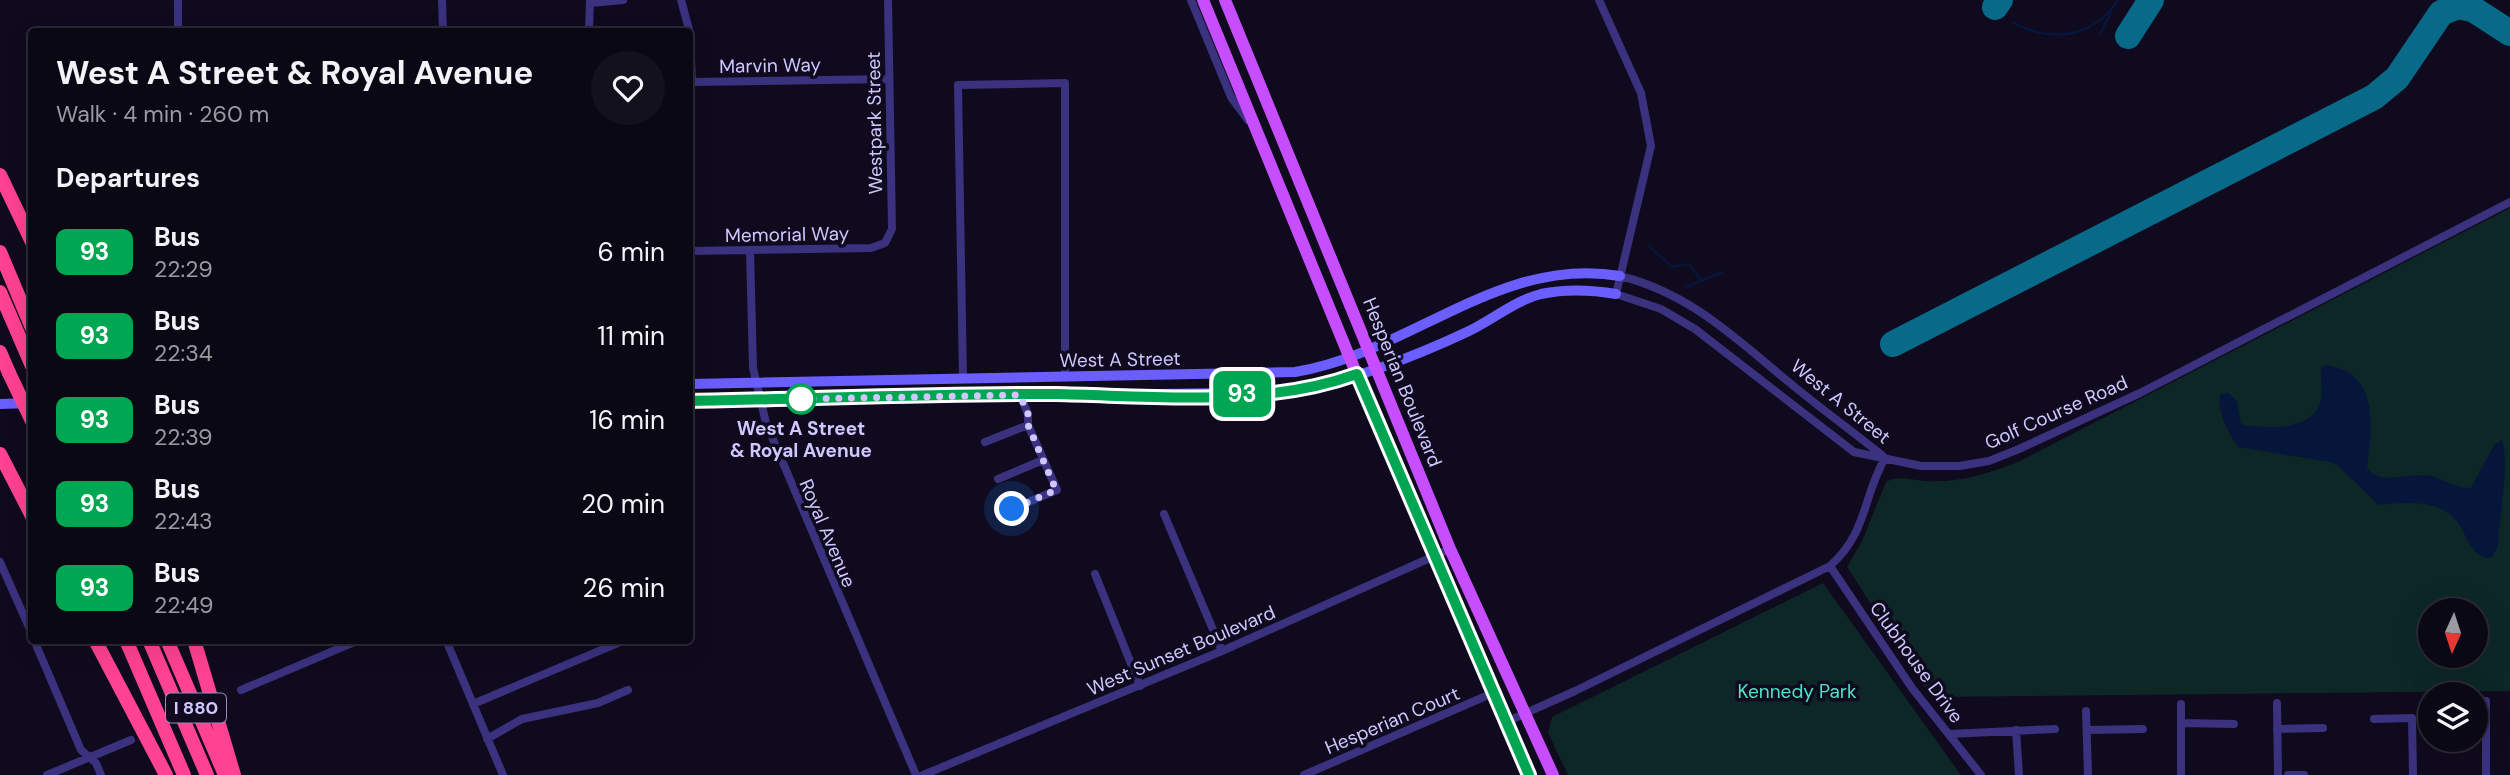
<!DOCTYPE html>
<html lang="en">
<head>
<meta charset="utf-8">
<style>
	body { margin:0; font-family:"DM Sans",sans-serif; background:#14111f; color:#f1f3f6; height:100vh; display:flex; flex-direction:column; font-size:26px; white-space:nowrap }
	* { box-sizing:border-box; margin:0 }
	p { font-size:23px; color:#9a9aa1 }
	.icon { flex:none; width:38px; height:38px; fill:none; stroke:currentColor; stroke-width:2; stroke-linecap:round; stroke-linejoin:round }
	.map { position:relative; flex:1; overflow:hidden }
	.sheet { position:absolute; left:28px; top:28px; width:665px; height:616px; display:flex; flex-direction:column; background:#0b0816; border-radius:7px; box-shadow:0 7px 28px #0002,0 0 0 2px #2b2935 }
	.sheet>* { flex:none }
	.badge { padding:0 14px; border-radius:10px; font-size:24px; line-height:46px }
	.needle { width:46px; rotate:183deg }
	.buttons { position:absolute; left:2418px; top:598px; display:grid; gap:14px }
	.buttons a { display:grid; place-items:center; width:70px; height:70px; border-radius:50%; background:#0b0816; box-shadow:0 7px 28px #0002,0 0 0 2px #2b2935; font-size:35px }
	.you { position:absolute; width:35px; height:35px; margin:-18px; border:5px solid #fff; border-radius:50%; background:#1a73e8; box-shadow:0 0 0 10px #1a73e833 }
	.map>.badge { position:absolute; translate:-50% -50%; box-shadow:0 0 0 4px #fff }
	h2 { padding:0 28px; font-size:26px; line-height:63px }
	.round { display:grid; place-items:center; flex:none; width:74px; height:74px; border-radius:37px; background:#14111f }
	.headline { display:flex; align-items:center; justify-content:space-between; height:119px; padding:0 28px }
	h1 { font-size:33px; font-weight:700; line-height:52px }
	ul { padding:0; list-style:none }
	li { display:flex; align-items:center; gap:21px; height:84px; padding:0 28px }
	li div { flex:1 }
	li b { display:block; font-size:26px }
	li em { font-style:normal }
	li .badge { min-width:77px; font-weight:700; text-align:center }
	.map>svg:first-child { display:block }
</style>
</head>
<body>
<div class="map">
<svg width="2510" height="775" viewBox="0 0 2510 775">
	<rect width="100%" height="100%" fill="#0f0a1d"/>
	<path fill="#0d2727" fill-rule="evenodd" d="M2510 208V691L1931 697 1847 567 1862 541 1886 482C1897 475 1911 480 1924 481 1959 483 1988 474 2020 461ZM2431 611H2476V656H2431Z
		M1823 583 1961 775H1568L1548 733 1552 717Z"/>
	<path fill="#06163b" d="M2327 365C2380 374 2372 426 2367 468 2378 485 2407 474 2424 475 2441 476 2455 489 2471 488L2494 445 2502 440C2510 464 2499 516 2498 546L2492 557 2485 558C2469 551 2467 535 2458 523 2442 499 2404 502 2379 505L2338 466 2330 462 2238 447C2228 433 2217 412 2220 394L2229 393 2237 401 2241 424C2263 429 2308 431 2319 406 2324 393 2320 380 2321 367Z"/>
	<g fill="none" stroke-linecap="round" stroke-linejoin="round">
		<path stroke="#06163b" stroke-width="2.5" d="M2013 23C2052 43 2093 38 2118 0
			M2100 34 2111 12
			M1648 245 1672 267 1689 264 1702 281
			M1686 287 1722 272"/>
		<path stroke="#086a88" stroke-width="26" d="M2459 0 2510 33
			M1995 7 2000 0
			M2128 36 2151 0
			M1893 344 2374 97 2397 78 2441 13 2458 6 2472 9"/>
		<path stroke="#3a327f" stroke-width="8" d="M442 0 443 32
			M681 0 690 33 692 82 889 79
			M1191 0 1231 97 1248 120
			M1599 0 1641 93 1651 146 1616 294 1661 309 1695 329 1854 452 1921 466H1959L1989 461 2019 449 2140 393 2510 202
			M590 3 623 0
			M178 32V0
			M589 32 590 0
			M750 250 753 368 766 423 916 775
			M690 251 871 248 885 243 892 229 888 0
			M1620 276C1690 293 1736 339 1790 383 1820 408 1852 431 1883 456
			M963 379 958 85 1065 83V377
			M985 442 1028 425
			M998 479 1043 460
			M1012 509 1057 490 1028 425V414L1020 395
			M1164 514 1222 651
			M0 562 32 634
			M1830 566 1912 688 1981 775
			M1095 574 1140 686
			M34 640 81 750 96 763 101 775
			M446 640 503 775
			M241 690 359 640
			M2486 701V775
			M2277 703 2278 775
			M473 704 625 640
			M2181 704V775
			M2086 711 2088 775
			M2374 719 2412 718 2413 775
			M1506 722 1575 691 1830 566C1868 532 1862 498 1885 458
			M2181 723 2234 724
			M2277 729 2323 728
			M2016 730 2019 775
			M2087 730 2143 729
			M1949 734 2055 729
			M487 739 522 719 598 703 628 690
			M47 775 131 740
			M923 775 1222 651 1450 549
			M1304 775 1493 693
			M2288 775H2304"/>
		<path stroke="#6b5eff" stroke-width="10" d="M690 384 1295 372C1410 353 1500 255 1620 276
			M690 401 1296 392C1355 379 1414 357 1469 331 1492 320 1516 300 1541 294 1565 289 1592 290 1616 294
			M0 404 32 403"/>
		<path stroke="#c74eff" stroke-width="12" d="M1203 0 1349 356 1529 775
			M1225 0 1450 549 1553 775"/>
		<path stroke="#ff4291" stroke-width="14" d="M0 175 32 242
			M0 252 32 328
			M0 292 32 366
			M0 352 9 373
			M0 454 32 516
			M95 640 166 775
			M126 640 184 775
			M149 640 207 775
			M167 640 225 775
			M194 640 234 775"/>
		<path stroke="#ff4291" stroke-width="14" d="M9 373 32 421"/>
	</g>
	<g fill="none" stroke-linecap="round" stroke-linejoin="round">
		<defs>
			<path id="line" d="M690 401C812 399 934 393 1056 394 1155 396 1263 408 1357 374L1529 775"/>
		</defs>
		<use href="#line" stroke="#fff" stroke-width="16"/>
		<use href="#line" stroke="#00a651" stroke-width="10"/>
		<path stroke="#d0c7ff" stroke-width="7" stroke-dasharray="0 12.6" d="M801 399 1020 395 1028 414V425L1056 490 1012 509"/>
	</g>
	<circle fill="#fff" stroke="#00a651" stroke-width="3.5" cx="801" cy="399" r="14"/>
	<g text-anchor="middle" stroke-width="7" stroke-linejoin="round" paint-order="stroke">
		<rect fill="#0f0a1d" stroke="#968ebb" stroke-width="2" x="166" y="693.5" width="60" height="29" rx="5"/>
		<g font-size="18" font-weight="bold" fill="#d0c7ff">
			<text x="196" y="714">I 880</text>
		</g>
		<g font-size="19" fill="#d0c7ff" stroke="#0f0a1d">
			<text transform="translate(770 65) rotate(-1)" y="7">Marvin Way</text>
			<text transform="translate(874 123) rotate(-91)" y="7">Westpark Street</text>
			<text transform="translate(787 234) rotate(-1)" y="7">Memorial Way</text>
			<text transform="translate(1120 359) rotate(-1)" y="7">West A Street</text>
			<text transform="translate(1403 382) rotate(68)" y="7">Hesperian Boulevard</text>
			<text transform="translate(1841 401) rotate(39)" y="7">West A Street</text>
			<text transform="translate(2056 412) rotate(-24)" y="7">Golf Course Road</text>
			<text transform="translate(828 533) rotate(67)" y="7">Royal Avenue</text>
			<text transform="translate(1181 650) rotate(-23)" y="7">West Sunset Boulevard</text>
			<text transform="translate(1917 662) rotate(54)" y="7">Clubhouse Drive</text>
			<text transform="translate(1392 720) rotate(-23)" y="7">Hesperian Court</text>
		</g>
		<g font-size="19" font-weight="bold" fill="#d0c7ff" stroke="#0f0a1d">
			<text x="801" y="435">West A Street<tspan x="801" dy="22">&amp; Royal Avenue</tspan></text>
		</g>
		<g font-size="19" fill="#4de5c8" stroke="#0f0a1d">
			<text x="1797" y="698">Kennedy Park</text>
		</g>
	</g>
</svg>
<div class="buttons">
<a><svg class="needle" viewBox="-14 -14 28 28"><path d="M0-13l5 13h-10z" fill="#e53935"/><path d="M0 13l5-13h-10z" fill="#9a9aa1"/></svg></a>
<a><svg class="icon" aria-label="layers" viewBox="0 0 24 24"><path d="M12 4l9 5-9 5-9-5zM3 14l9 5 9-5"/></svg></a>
</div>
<div class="you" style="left:1012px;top:509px"></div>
<b class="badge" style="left:1242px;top:394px;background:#00a651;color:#fff">93</b>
<section class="sheet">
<div class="headline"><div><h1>West A Street &amp; Royal Avenue</h1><p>Walk · 4 min · 260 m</p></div><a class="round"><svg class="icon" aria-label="heart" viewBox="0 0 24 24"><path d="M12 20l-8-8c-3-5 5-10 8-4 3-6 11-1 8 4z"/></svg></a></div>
<h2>Departures</h2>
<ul>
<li><span class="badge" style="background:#00a651;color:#fff">93</span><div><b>Bus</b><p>22:29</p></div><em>6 min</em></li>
<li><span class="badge" style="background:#00a651;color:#fff">93</span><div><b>Bus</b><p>22:34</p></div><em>11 min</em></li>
<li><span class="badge" style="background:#00a651;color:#fff">93</span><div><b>Bus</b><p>22:39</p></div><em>16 min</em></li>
<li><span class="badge" style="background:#00a651;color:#fff">93</span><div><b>Bus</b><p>22:43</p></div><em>20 min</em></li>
<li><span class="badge" style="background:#00a651;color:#fff">93</span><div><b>Bus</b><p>22:49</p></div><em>26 min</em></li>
</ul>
</section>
</div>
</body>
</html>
